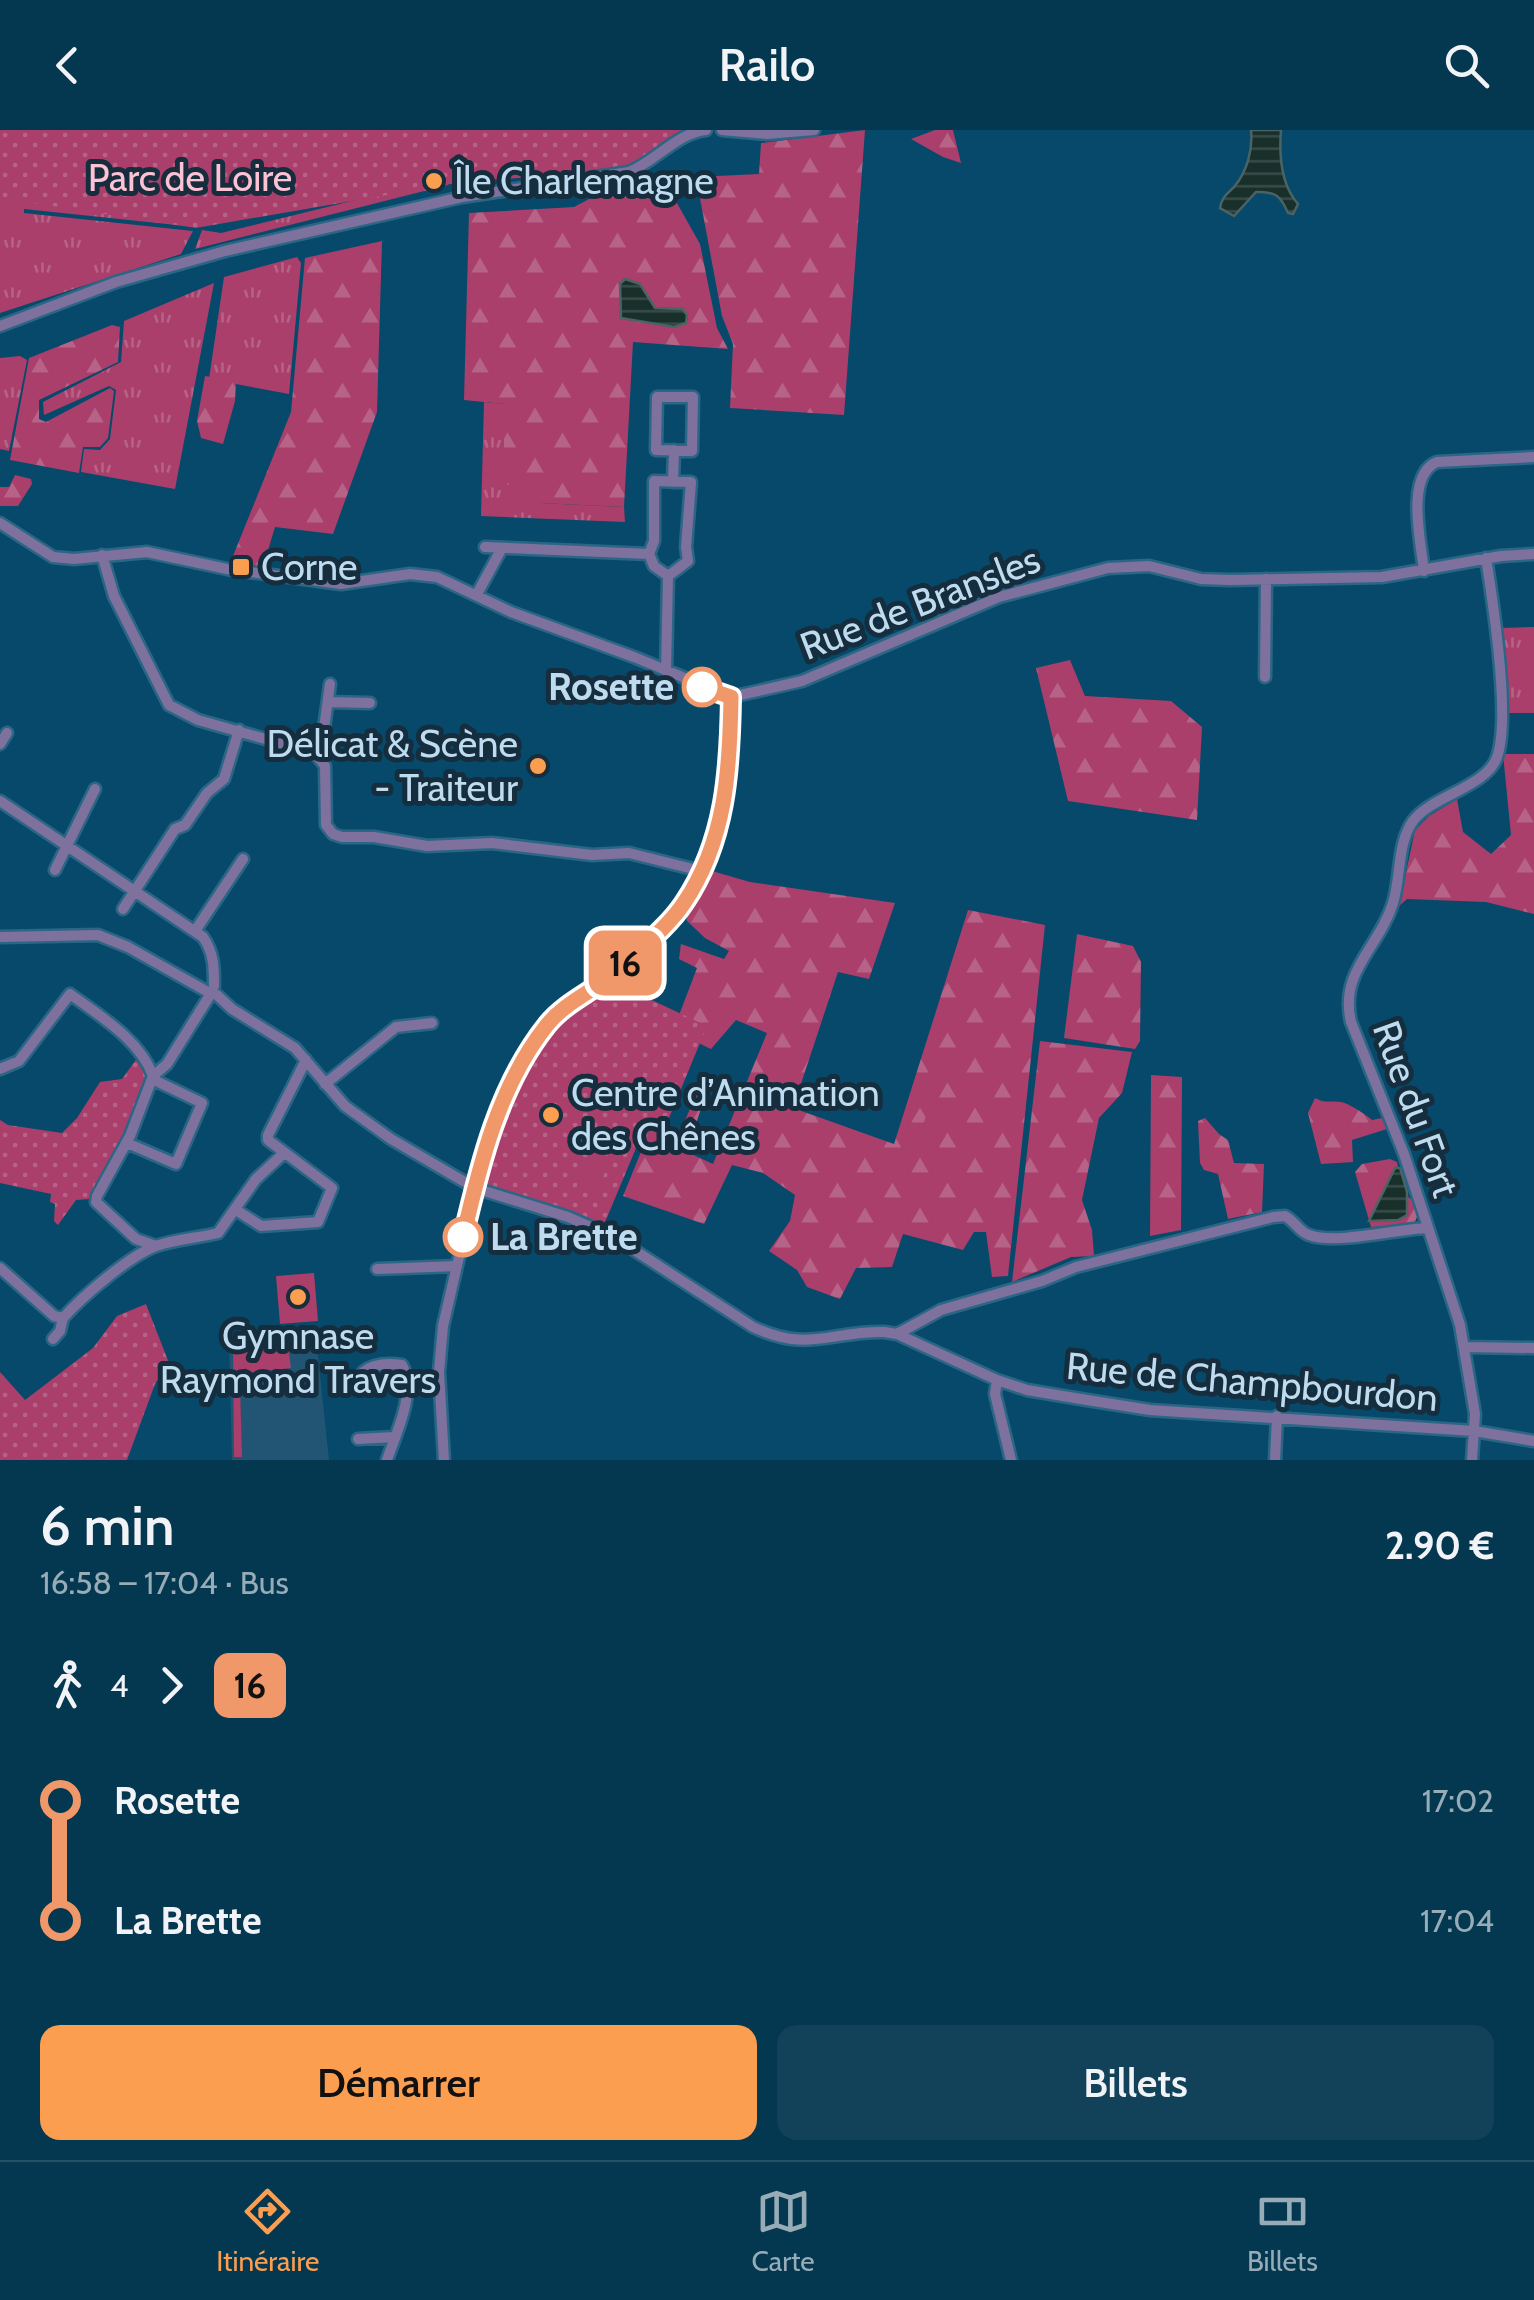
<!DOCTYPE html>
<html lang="fr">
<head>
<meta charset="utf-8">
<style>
	body { margin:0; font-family:Cabin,sans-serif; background:#12425a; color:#f1f3f6; height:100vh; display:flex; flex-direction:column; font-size:38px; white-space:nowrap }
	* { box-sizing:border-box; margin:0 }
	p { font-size:32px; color:#97acb7 }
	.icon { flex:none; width:55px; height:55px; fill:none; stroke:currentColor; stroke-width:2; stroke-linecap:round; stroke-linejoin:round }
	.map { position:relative; height:1330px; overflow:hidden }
	.panel { display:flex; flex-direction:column; background:#043750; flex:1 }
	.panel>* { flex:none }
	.badge { padding:0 20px; border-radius:15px; font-size:35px; line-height:65px }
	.map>.badge { position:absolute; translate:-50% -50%; box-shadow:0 0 0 5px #fff }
	.legs { display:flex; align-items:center; gap:15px; height:110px; padding:0 40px; font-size:32px }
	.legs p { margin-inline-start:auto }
	.summary { display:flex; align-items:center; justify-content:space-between; height:170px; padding:0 40px }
	h1 { font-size:55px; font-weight:600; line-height:75px }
	.button { display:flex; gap:20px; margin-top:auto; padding:20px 40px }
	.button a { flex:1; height:115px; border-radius:20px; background:#fb9e50; color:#111; font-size:40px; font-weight:600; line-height:115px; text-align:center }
	.button a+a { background:#12425a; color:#f1f3f6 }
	ul { padding:0 40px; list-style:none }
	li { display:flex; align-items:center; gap:35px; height:120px; font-size:38px }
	li i { display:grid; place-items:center; width:15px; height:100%; margin:0 12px; background:currentColor }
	li i::after { content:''; width:25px; height:25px; margin:-12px; border:8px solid; border-radius:50%; background:#043750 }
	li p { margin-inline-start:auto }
	li:first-child i { background:linear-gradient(#0000 50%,currentColor 0) }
	li:last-child i { background:linear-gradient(currentColor 50%,#0000 0) }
	header { display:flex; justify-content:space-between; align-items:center; height:130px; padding:0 40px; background:#043750; font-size:45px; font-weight:600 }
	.tab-bar { display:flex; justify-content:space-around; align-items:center; height:140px; border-top:2px solid #255167; background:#043750; font-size:28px; color:#97acb7 }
	.tab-bar a { display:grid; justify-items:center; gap:5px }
	.tab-bar .on { color:#fb9e50 }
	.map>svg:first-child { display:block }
</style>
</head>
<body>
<header><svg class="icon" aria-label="back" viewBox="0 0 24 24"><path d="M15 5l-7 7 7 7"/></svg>Railo<svg class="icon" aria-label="search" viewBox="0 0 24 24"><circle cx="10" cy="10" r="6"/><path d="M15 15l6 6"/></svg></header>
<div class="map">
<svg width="1534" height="1330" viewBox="0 0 1534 1330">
	<defs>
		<pattern id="grass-tufts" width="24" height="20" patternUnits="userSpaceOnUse" patternTransform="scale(2.5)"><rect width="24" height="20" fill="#a93f6a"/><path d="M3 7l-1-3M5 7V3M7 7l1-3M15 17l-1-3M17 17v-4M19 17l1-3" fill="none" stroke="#b66387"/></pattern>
		<pattern id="forest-firs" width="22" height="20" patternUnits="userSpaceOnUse" patternTransform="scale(2.5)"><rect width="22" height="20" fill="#a93f6a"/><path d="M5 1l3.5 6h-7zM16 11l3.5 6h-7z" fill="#b66387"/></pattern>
		<pattern id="park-dots" width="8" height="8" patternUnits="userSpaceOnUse" patternTransform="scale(2.5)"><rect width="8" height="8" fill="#a93f6a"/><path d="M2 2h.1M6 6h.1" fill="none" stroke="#b66387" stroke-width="1.8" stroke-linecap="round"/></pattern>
		<pattern id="water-rules" width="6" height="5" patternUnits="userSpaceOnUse" patternTransform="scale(2.5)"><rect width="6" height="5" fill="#182f2a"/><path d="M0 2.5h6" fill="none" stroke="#384d49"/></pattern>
	</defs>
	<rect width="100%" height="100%" fill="#06496b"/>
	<path fill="#225573" d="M315 1198 329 1330H232L229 1208Z"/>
	<path fill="url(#grass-tufts)" d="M0 0 186 96 24 79V83L193 101 181 124 0 183Z
		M449 53 448 55 195 119 202 100 221 103 372 66Z
		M297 127 301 133 289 264 209 249 224 147Z
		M214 153 175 359 81 342 84 319 100 320 110 309 116 260 109 256 44 285 43 272 121 232 124 191Z
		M20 226 27 230 9 321 0 319V228Z
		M484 272 505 274 540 373 624 377 625 392 481 386Z
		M1534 497V583H1504L1500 498Z"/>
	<path fill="url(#forest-firs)" d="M865 0 844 285 730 278 733 214 722 186 696 47 759 44 761 13Z
		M935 0H953L961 33 943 27 911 9Z
		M669 59 700 114 717 198 728 219 633 212 624 377 540 373 503 352 505 274 464 270 469 83 574 77 589 69Z
		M382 111 377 282 333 404 275 397 262 440 229 436 291 282 305 128Z
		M112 195 120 197 118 232 39 270V289L46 292 110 258 114 261 108 308 100 317H83L79 343 10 330 29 228Z
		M205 246 236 251 235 271 223 314 201 308 197 291Z
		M15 345 31 349 32 354 18 376H0V357H9Z
		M1070 530 1085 566 1171 571 1202 597 1197 690 1068 671 1036 538Z
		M1503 624H1534V784L1486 772 1407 769 1399 776 1415 700 1429 686 1457 669 1463 702 1491 724 1511 705Z
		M712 741 750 752 895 773 869 849 838 842 793 978 894 1014 968 780 1045 795 1008 1146 992 1147 986 1102H974L963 1120 903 1104 892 1137 856 1138 840 1169 807 1157 797 1140 769 1121 790 1091 795 1065 763 1043 732 1035 704 1094 623 1066 643 1017 672 1022 699 957 707 960 687 1022 713 1034 767 903 736 890 711 919 673 901 697 838 679 829 681 814 724 829 729 821 705 808 687 791 686 781Z
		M1077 804 1133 816 1141 832 1140 911 1135 919 1064 908Z
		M1040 911 1132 922 1122 963 1099 988 1082 1070 1092 1100 1094 1126 1071 1127 1012 1152Z
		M1151 945 1182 947 1181 1100 1150 1106Z
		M1315 968C1326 974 1330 970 1341 972 1350 974 1365 984 1372 990L1382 988 1387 999 1352 1010 1353 1032 1321 1034 1308 983Z
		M1205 988 1219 1004 1228 1010 1234 1033 1264 1034 1262 1082 1228 1089 1218 1044 1204 1040 1200 1033 1198 991Z
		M1390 1029 1397 1032 1403 1063 1415 1072 1419 1082 1414 1094 1371 1097 1355 1042 1362 1034Z"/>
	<path fill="url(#park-dots)" d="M0 0H691L641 33 614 41 462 52 196 98 0 68Z
		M607 849 707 896 657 1017 639 1011 603 1097 480 1056C496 1011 508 960 536 920 555 892 582 871 607 849Z
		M138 927 146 934C152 973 109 1034 89 1069L76 1070 58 1095 54 1091 55 1074 50 1072 51 1064 0 1053V990L8 995 62 1003 77 988 100 952 122 949Z
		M146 1174 169 1233 155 1254 127 1330H0V1242L25 1270 93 1218 117 1186Z"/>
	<path fill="#a93f6a" d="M931 969 950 975 938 1018 918 1012Z
		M590 1020 610 1027 597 1064 577 1056Z
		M314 1143 318 1191 280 1194 276 1146Z
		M233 1209H239V1216L245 1221 288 1216 291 1238 247 1243 245 1236 246 1255H240L242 1327H234Z"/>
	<path fill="url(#water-rules)" stroke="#4a6365" stroke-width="2.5" d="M1251 0H1281C1279 25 1281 55 1298 74L1293 84 1288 83C1281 66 1275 61 1256 62L1234 86 1220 78C1222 67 1226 65 1234 57 1247 42 1253 20 1251 0Z
		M625 149 640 154 655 178 682 179 687 185 686 193 674 197 621 188 620 154Z
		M1395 1038H1400L1407 1062V1085L1398 1090 1369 1091Z"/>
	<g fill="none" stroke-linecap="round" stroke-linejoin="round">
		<defs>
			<path id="minor" d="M722 0 767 4 814 0
				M0 196 116 152 225 121 462 67 629 42C656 31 677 3 706 0
				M657 267H693L692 321 656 320Z
				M654 351 691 352 686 417 688 431 668 446 654 436 649 424 654 411Z
				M673 352 674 320
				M0 393 53 427 74 429 147 422 227 439 341 454 410 444 437 447 511 482 634 527 731 567
				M485 417 649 424
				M102 425 114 466 169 575 198 590 315 623 325 636 326 695 333 704 342 707H374L427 716 492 713 592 725 629 723 701 741
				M1424 441C1421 413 1405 345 1437 332L1534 327
				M477 464 502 418
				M666 541 668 446
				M1265 547 1266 449
				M731 567 802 551 999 467 1108 438 1149 436 1201 449 1229 450 1382 447 1501 426 1534 424
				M328 572 370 573
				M0 614 7 603
				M320 628 330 554
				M0 671 203 807C214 823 214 837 214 856
				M55 740 95 659
				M123 779 175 699 185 695 207 663 224 649 239 600
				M195 801 243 729
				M0 807 98 805 128 817 208 862
				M217 865 232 879 295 918 345 976 391 1009 475 1058 568 1087 614 1107 753 1197C808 1223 829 1201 884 1202L897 1204 997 1250 1027 1260 1087 1270 1150 1280 1474 1301 1534 1311
				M0 939 19 931 70 864C100 886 140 910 153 946
				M325 954 396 897 432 893
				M127 1013 176 1034 202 973 152 949
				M236 1080 261 1096 318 1092 332 1058 268 1010V1005L306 930
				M156 1116 136 1109 96 1072 97 1066 130 1006 153 946 167 934 210 865
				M0 1138 54 1186 63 1188C83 1166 129 1126 156 1116 176 1109 198 1108 218 1103L256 1049 283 1024
				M377 1139 457 1136
				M897 1204 941 1180 1042 1151 1076 1137 1273 1087 1285 1086C1295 1091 1299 1102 1309 1105 1336 1115 1396 1099 1427 1098
				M53 1209 60 1201 63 1188
				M1465 1217 1534 1218
				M363 1242C374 1233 388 1233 402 1235 417 1262 396 1303 387 1330
				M997 1250 995 1264 1011 1330
				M358 1309 394 1307
				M444 1330 439 1242 443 1196 475 1058 506 961 548 894 618 840 682 776 705 734 725 668 730 637 731 567
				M1275 1330 1277 1286
				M1472 1330 1475 1284 1460 1195 1404 1024 1351 892C1339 841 1379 818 1393 773 1401 748 1397 713 1413 691 1431 666 1487 657 1497 627 1511 588 1493 472 1486 428"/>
		</defs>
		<use href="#minor" stroke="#2b6685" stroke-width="15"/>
		<use href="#minor" stroke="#7f719e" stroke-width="10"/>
	</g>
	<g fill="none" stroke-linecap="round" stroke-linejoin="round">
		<defs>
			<path id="line-1" d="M463 1107C480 1034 499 955 547 895 566 871 597 860 619 839 640 819 668 797 684 773 726 711 730 639 731 567L702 557"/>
		</defs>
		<use href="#line-1" stroke="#fff" stroke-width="22"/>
		<use href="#line-1" stroke="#f0986a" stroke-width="15"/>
	</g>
	<g fill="#fb9e50" stroke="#152d3d" stroke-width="4">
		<circle cx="434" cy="51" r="10"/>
		<rect x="231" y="427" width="20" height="20" rx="5"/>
		<circle cx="538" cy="636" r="10"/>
		<circle cx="551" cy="985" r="10"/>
		<circle cx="298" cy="1167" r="10"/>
	</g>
	<g fill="#fff" stroke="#f0986a" stroke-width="5">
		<circle cx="702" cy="557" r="18"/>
		<circle cx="463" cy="1107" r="18"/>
	</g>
	<g text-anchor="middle" stroke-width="10" stroke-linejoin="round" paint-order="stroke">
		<g font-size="38" fill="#ffc1d4" stroke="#152d3d">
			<text x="190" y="61">Parc de Loire</text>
		</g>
		<g font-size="38" fill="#bedbef" stroke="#152d3d" text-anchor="start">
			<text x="454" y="64">Île Charlemagne</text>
			<text x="261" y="450">Corne</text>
			<text x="518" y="627" text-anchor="end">Délicat &amp; Scène<tspan x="518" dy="44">- Traiteur</tspan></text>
			<text x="571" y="976">Centre d’Animation<tspan x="571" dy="44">des Chênes</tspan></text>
			<text x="298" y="1219" text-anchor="middle">Gymnase<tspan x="298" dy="44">Raymond Travers</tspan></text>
		</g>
		<g font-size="38" fill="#bedbef" stroke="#152d3d">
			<text transform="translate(920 473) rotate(-21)" y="13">Rue de Bransles</text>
			<text transform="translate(1416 979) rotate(70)" y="13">Rue du Fort</text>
			<text transform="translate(1252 1252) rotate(5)" y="13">Rue de Champbourdon</text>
		</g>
		<g font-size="38" font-weight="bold" fill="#bedbef" stroke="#152d3d" text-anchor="end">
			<text x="674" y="570">Rosette</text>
			<text x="490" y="1120" text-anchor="start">La Brette</text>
		</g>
	</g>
</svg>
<b class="badge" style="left:625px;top:833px;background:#f0986a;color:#111">16</b>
</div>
<section class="panel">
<div class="summary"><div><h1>6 min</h1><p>16:58 – 17:04 · Bus</p></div><b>2.90 €</b></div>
<div class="legs"><svg class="icon" aria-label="walk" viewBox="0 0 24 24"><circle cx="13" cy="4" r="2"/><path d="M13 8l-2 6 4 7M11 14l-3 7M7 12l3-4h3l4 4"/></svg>4<svg class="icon" aria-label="forward" viewBox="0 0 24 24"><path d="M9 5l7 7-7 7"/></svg><b class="badge" style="background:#f0986a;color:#111">16</b></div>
<ul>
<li><i style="color:#f0986a"></i><b>Rosette</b><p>17:02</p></li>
<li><i style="color:#f0986a"></i><b>La Brette</b><p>17:04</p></li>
</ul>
<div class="button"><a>Démarrer</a><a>Billets</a></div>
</section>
<nav class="tab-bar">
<a class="on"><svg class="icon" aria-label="directions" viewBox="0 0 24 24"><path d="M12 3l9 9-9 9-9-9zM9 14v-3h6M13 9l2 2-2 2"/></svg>Itinéraire</a>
<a><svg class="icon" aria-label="map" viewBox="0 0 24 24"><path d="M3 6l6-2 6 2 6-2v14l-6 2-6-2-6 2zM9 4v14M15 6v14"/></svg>Carte</a>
<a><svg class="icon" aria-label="tickets" viewBox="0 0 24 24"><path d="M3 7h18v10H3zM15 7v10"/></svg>Billets</a>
</nav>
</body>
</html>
